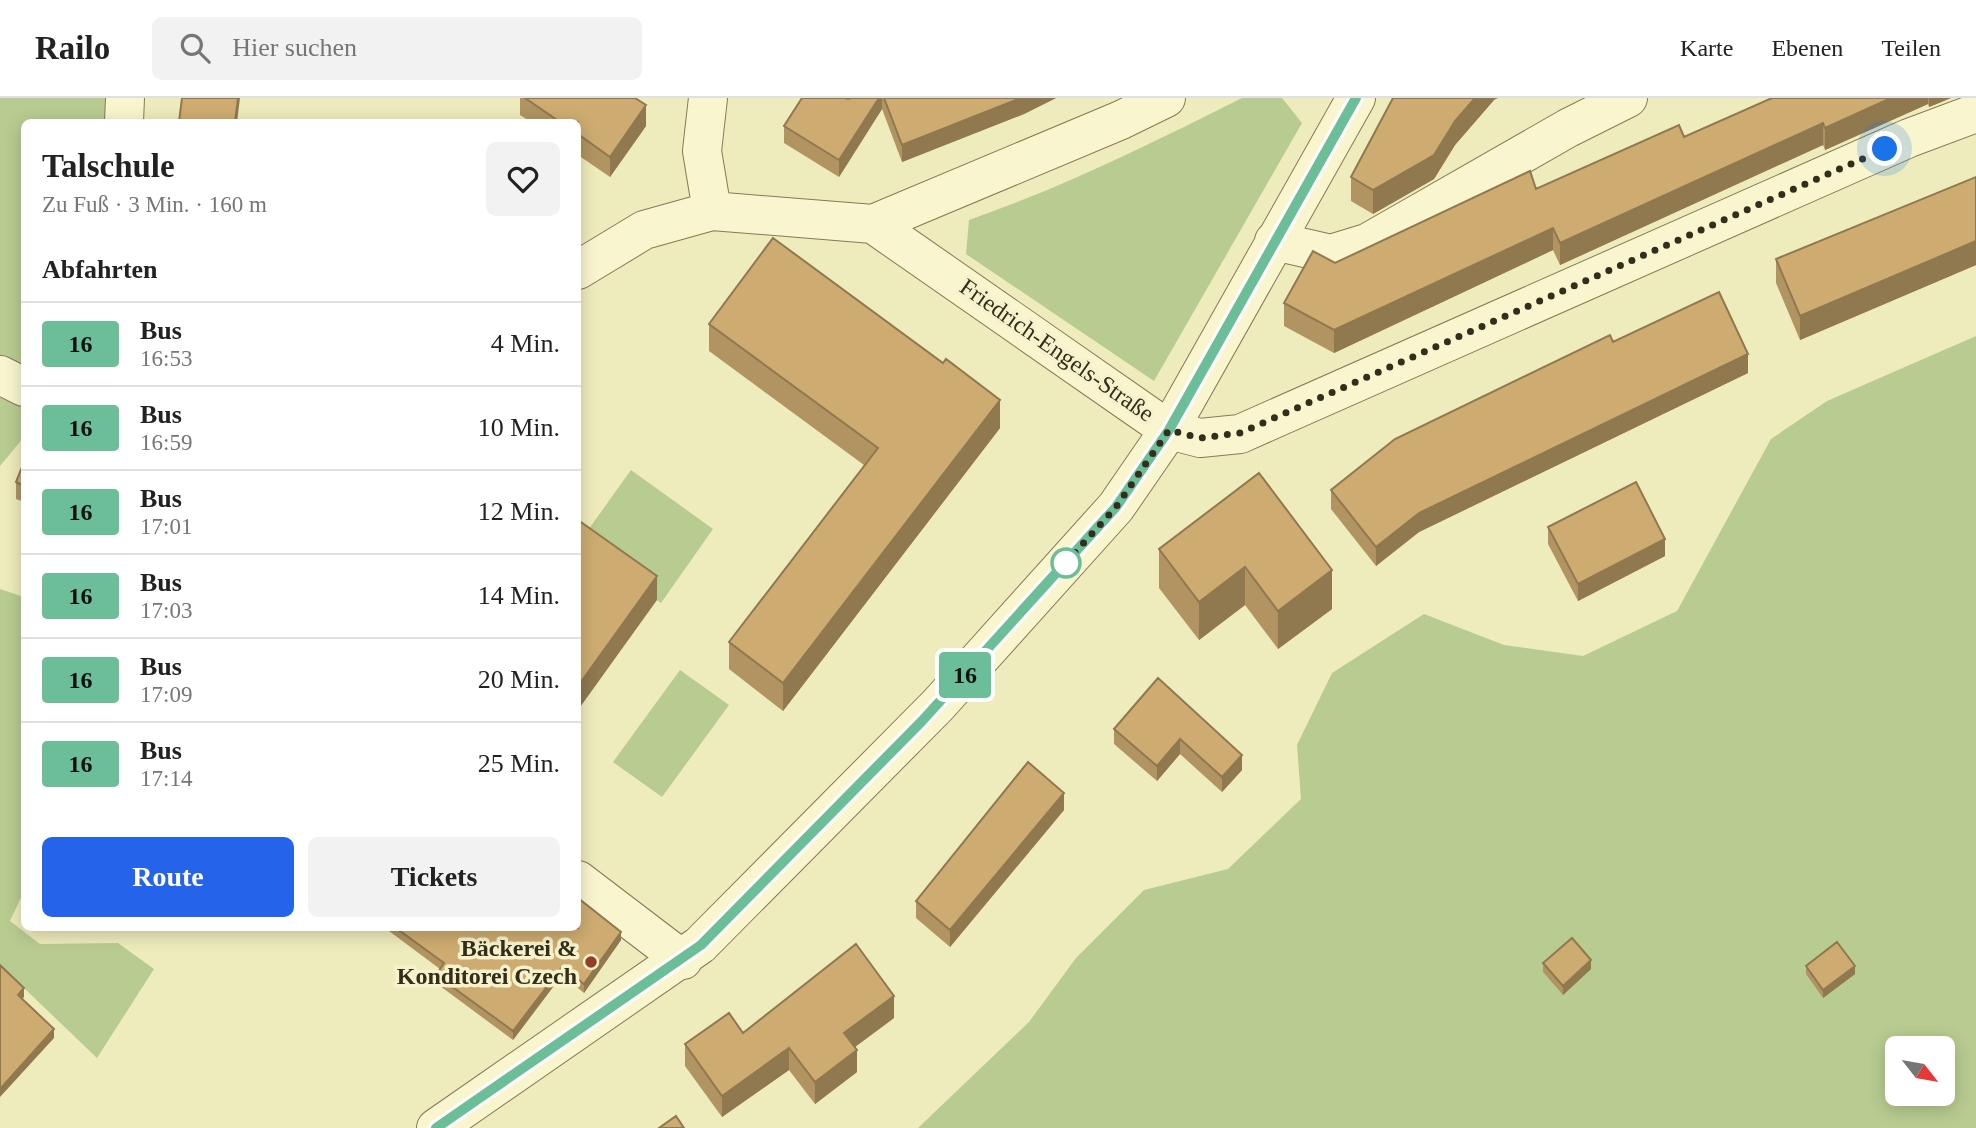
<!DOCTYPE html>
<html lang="de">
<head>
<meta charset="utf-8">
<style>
	body { margin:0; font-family:"Times New Roman",serif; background:#f2f2f2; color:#222; height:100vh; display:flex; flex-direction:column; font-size:26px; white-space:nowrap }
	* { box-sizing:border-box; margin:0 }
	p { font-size:23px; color:#767676 }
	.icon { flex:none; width:38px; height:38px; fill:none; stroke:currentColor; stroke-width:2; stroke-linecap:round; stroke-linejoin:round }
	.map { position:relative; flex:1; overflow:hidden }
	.panel { position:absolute; left:21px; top:21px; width:560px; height:812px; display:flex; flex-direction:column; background:#fff; border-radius:10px; box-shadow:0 4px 18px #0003 }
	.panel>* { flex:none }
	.badge { padding:0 14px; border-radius:5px; font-size:24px; line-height:46px }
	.needle { width:46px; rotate:121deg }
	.buttons { position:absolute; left:1885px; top:938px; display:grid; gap:14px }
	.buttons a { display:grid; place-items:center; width:70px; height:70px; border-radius:10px; background:#fff; box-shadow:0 4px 18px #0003; font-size:35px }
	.you { position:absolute; width:35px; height:35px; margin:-18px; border:5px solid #fff; border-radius:50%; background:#1a73e8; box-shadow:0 0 0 10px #1a73e833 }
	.map>.badge { position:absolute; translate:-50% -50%; box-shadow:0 0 0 4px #fff }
	h2 { padding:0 21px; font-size:26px; line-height:63px }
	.round { display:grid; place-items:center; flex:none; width:74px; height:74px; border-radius:10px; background:#f2f2f2 }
	.summary { display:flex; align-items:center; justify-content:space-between; height:119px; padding:0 21px }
	h1 { font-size:33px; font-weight:600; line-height:52px }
	.primary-button { display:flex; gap:14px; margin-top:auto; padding:14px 21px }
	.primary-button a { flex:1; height:80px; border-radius:10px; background:#2563eb; color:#fff; font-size:28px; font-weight:600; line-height:80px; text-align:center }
	.primary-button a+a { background:#f2f2f2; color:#222 }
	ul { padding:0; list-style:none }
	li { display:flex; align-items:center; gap:21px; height:84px; padding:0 21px; border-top:2px solid #e0e0e0 }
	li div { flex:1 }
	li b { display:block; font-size:26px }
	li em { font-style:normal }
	li .badge { min-width:77px; font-weight:700; text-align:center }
	header { display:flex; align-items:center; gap:42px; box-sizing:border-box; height:98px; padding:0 35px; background:#fff; border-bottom:2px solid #e0e0e0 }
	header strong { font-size:33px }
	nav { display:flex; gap:38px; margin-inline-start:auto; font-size:24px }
	.search { width:490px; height:63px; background:#f2f2f2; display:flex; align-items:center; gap:18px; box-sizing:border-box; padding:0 24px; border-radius:10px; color:#767676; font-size:26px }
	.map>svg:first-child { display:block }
</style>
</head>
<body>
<header>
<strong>Railo</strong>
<div class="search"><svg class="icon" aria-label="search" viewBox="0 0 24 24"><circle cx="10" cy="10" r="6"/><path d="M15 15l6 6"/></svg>Hier suchen</div>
<nav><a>Karte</a><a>Ebenen</a><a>Teilen</a></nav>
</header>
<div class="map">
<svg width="1976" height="1030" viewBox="0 0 1976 1030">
	<rect width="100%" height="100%" fill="#eeebbc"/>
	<path fill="#b8cc91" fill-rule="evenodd" d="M0 0H110L108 24H24V275L0 262Z
		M1242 0H1282L1302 25 1154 283 966 156 969 122C1064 89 1152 45 1242 0Z
		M1976 238V1030H918L1029 924 1076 860 1144 792 1228 771 1301 701 1297 647 1332 575 1424 516 1504 547 1583 558 1677 513 1771 341 1827 303ZM1897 950H1942V996H1897Z
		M0 288 24 300V339L0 368Z
		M631 372 713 431 661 505 578 446Z
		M0 491 24 499V793L10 823 40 846 118 845 154 871 97 960 0 867Z
		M680 572 729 607 662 699 613 664Z"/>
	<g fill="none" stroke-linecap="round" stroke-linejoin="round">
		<defs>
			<path id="minor" d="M708 0 702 53 712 113 873 126 1121 22 1166 0
				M124 24 125 0
				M873 126 1169 332 1200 340 1240 336 1909 40 1976 15
				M1274 143 1331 156 1367 145 1568 30 1628 0
				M578 172 644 132 712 113
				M0 277 24 289
				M578 782 683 862
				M436 1030 700 847 938 607 1116 409 1169 332 1356 0"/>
		</defs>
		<use href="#minor" stroke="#867a56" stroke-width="40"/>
		<use href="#minor" stroke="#f9f6cf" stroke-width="38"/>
	</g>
	<path fill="#b19461" d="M520 0H635L646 28 610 79 578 57V24H531L520 17Z
		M851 0H1056L1024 16 902 64 882 11 839 79 784 45V28Z
		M1772 0H1951L1929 9 1928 6 1825 52 1823 47 1560 167 1553 152 1334 255 1284 228V205L1335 165 1536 91 1684 39Z
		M1494 2 1455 47 1434 81 1373 116 1351 103V79Z
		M1976 79V167L1800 242 1776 185V161Z
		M709 226 943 265 1000 330 783 613 729 571V544L864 367 709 253Z
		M1613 244 1748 275 1419 434 1376 468 1331 411V392Z
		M24 364V404L16 401V384Z
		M1259 375 1332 511 1278 551 1245 507 1199 542 1159 490V451Z
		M1548 429 1665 458 1578 503 1548 446Z
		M1158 580 1242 672 1222 694 1180 656 1157 683 1114 646V631Z
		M1064 712 950 849 916 820V803Z
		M385 830H578L621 842 584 895 562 877 513 942 436 885V877L440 871Z
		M1543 865 1591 871 1563 897 1543 874Z
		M1806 868 1855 876 1823 900 1806 876Z
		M894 920 855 949 857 974 815 1006 789 972 722 1019 685 968V946L743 935Z"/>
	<path fill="#90784f" d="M238 0H240L237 24H235Z
		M879 0H882V11L839 79V62Z
		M1021 0H1056L1024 16 902 64V47Z
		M1475 0H1498L1494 2 1455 47 1434 81 1373 116V92L1455 23Z
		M1891 0H1928V6L1825 52V30Z
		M1929 0H1951L1929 9Z
		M646 7V28L610 79V59Z
		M1823 25V47L1560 167V145Z
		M1553 130V152L1334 255V232Z
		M1976 143V167L1800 242V218Z
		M1748 256V275L1419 434 1376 468V449L1419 415Z
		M1000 302V330L783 613V585Z
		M1665 441V458L1578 503V486Z
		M1245 469V507L1199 542V504Z
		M1332 472V511L1278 551V513Z
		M657 478V502L578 612V588Z
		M1180 641V656L1157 683V668Z
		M1242 657V672L1222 694V679Z
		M1064 695V712L950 849V832Z
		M621 834V842L584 895V886Z
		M1591 862V871L1563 897V888Z
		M1855 868V876L1823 900V892Z
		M562 869V877L513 942V933Z
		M24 890V899L18 906V897Z
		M894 898V920L844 957V935Z
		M54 931V940L0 999V991Z
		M789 950V972L722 1019V998Z
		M857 952V974L815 1006V984Z"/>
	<path fill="#ceac71" stroke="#90784f" stroke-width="2" d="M182 0H238L235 24H179Z
		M525 0H635L646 7 610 59 578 36V24H560Z
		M802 0H845L848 1 851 0H879L839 62 784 28Z
		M884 0H1021L902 47Z
		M1393 0H1475L1455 23 1434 57 1373 92 1351 79Z
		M1772 0H1891L1825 30 1823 25 1560 145 1553 130 1334 232 1284 205 1313 153 1335 165 1530 73 1536 91 1679 27 1684 39Z
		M1976 79V143L1800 218 1776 161Z
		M773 140 943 265 946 261 1000 302 783 585 729 544 878 350 709 226Z
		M1719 194 1748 256 1419 415 1376 449 1331 392 1395 341 1610 237 1613 244Z
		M24 364V388L16 384Z
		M1259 375 1332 472 1278 513 1245 469 1199 504 1159 451Z
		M1636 384 1665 441 1578 486 1548 429Z
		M578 422 657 478 578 588Z
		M1158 580 1242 657 1222 679 1180 641 1157 668 1114 631Z
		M1028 664 1064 695 950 832 916 803Z
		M578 800 621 834 584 886 562 869 513 933 436 877 444 865 396 830H578Z
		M1572 840 1591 862 1563 888 1543 865Z
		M1837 844 1855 868 1823 892 1806 868Z
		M856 846 894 898 844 935 857 952 815 984 789 950 722 998 685 946 729 915 743 935Z
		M0 867 24 890 18 897 54 931 0 991Z
		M676 1018 684 1030H659Z"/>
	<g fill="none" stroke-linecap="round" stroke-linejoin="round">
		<defs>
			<path id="line" d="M436 1030 701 847 922 623 1116 409 1169 332 1356 0"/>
		</defs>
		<use href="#line" stroke="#fff" stroke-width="16"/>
		<use href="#line" stroke="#6cbe98" stroke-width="10"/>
		<path stroke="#352d1b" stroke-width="7" stroke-dasharray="0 12.6" d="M1066 465 1062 469 1116 409 1169 332 1200 340 1240 335 1885 51"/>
	</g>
	<circle fill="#fff" stroke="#6cbe98" stroke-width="3.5" cx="1066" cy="465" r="14"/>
	<circle fill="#963d25" stroke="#f6f3cc" stroke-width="2.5" cx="591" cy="864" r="7"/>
	<g text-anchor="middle" stroke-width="7" stroke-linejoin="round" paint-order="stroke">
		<g font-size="24" fill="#352d1b" stroke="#f6f3cc">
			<text transform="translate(1057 252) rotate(35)" y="8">Friedrich-Engels-Straße</text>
		</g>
		<g font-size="24" font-weight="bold" fill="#352d1b" stroke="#f6f3cc" text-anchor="end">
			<text x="577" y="858">Bäckerei &amp;<tspan x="577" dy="28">Konditorei Czech</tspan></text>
		</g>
	</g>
</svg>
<div class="buttons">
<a><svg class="needle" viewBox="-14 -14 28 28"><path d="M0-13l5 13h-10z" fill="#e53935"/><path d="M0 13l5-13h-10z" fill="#767676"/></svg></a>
</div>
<div class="you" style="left:1885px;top:51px"></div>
<b class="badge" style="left:965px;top:577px;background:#6cbe98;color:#111">16</b>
<section class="panel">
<div class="summary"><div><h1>Talschule</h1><p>Zu Fuß · 3 Min. · 160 m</p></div><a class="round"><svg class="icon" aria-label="heart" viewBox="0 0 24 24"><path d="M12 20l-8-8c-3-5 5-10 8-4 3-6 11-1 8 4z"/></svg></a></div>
<h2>Abfahrten</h2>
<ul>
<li><span class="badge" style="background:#6cbe98;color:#111">16</span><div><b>Bus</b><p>16:53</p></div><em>4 Min.</em></li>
<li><span class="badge" style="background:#6cbe98;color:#111">16</span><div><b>Bus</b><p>16:59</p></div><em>10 Min.</em></li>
<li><span class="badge" style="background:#6cbe98;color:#111">16</span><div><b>Bus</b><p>17:01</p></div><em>12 Min.</em></li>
<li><span class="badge" style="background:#6cbe98;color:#111">16</span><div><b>Bus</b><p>17:03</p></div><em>14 Min.</em></li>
<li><span class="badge" style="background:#6cbe98;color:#111">16</span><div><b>Bus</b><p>17:09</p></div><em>20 Min.</em></li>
<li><span class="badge" style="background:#6cbe98;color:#111">16</span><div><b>Bus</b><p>17:14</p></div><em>25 Min.</em></li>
</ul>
<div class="primary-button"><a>Route</a><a>Tickets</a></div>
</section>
</div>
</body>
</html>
